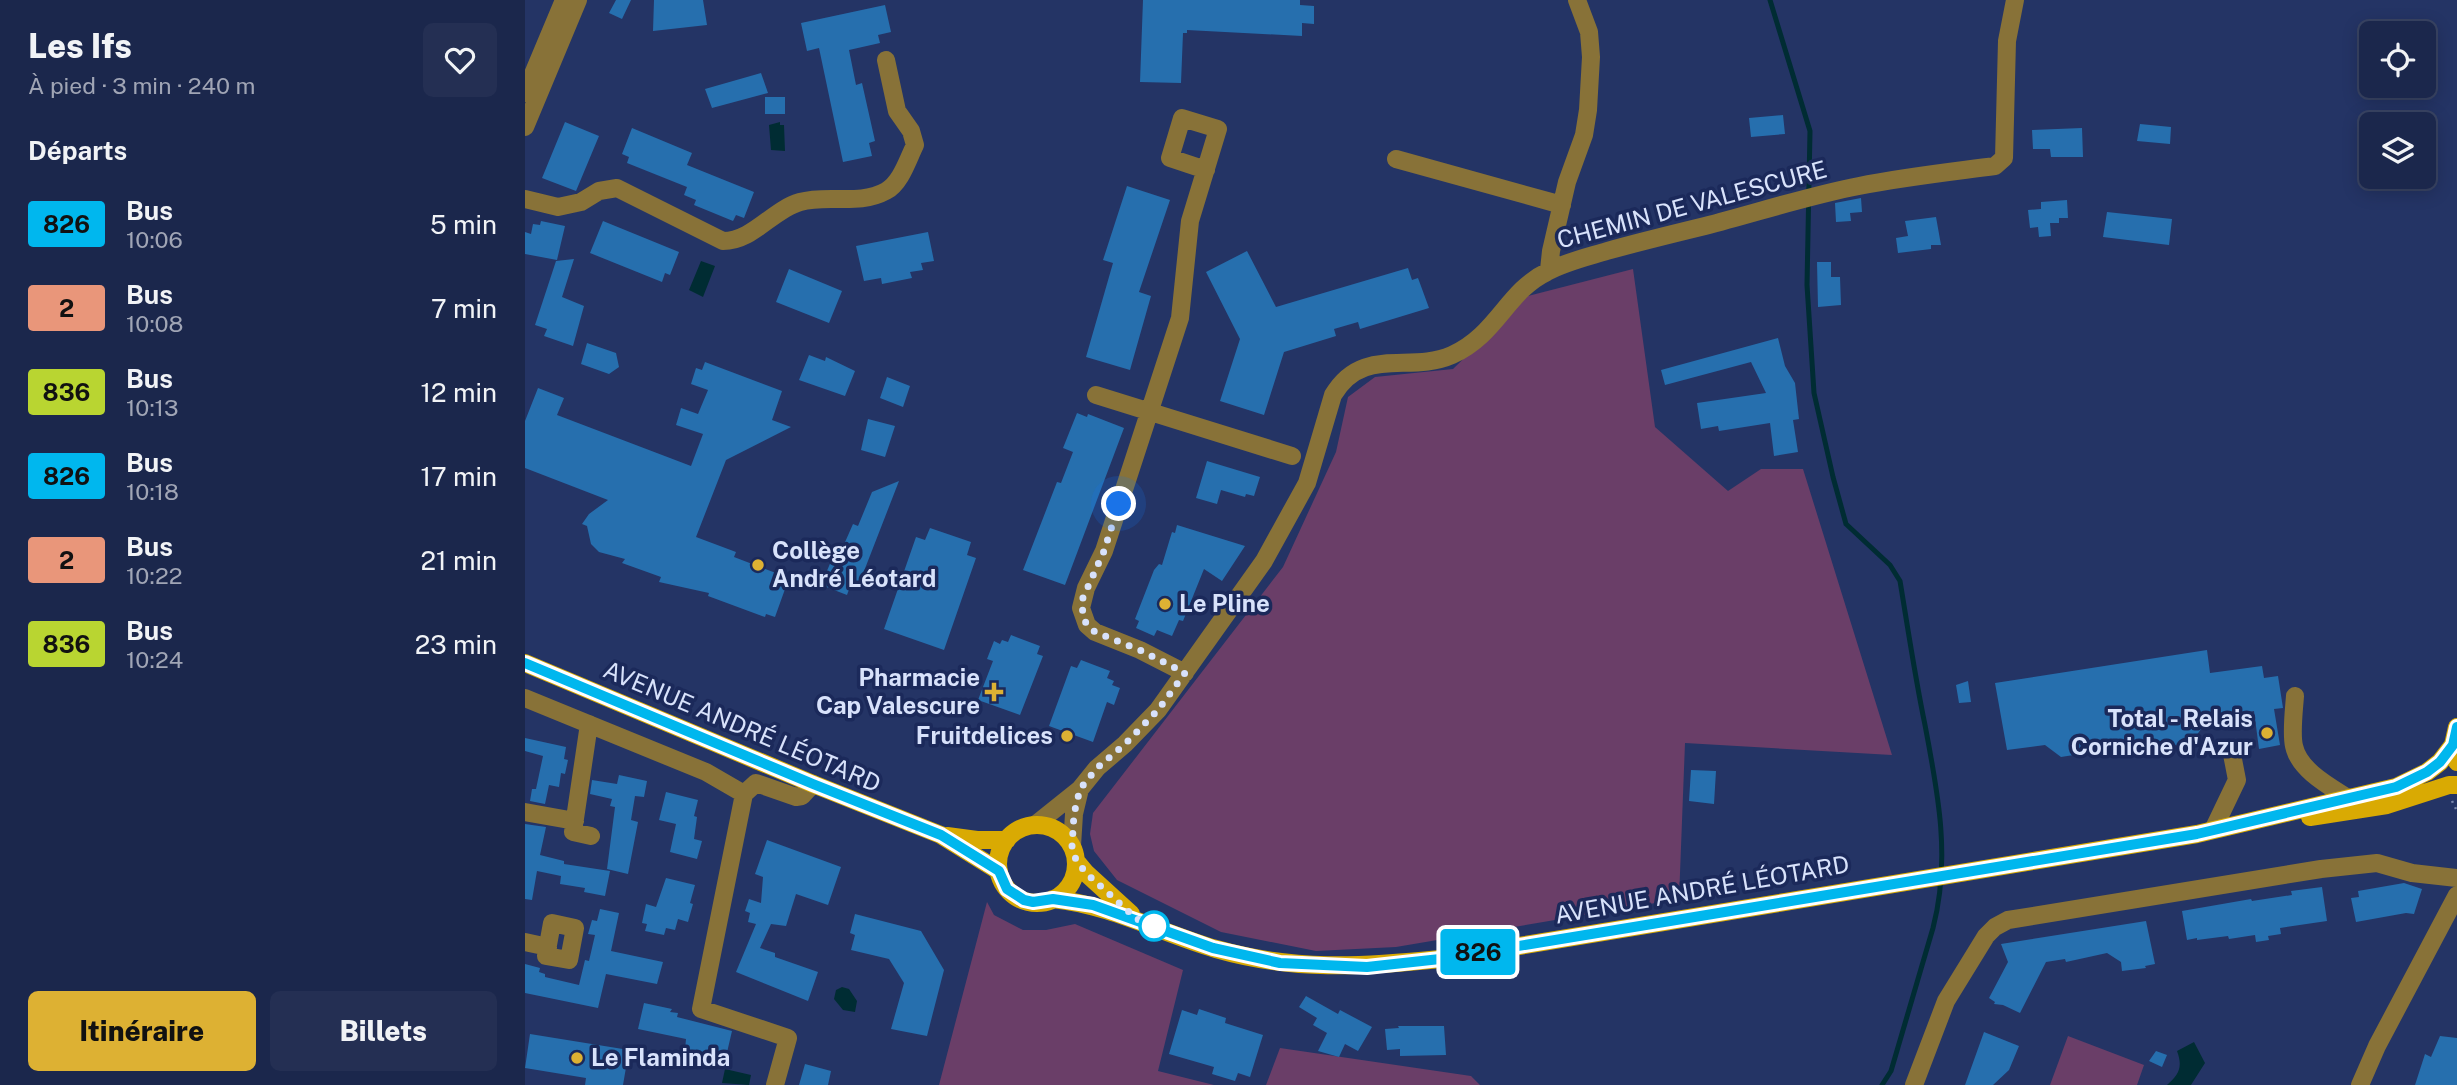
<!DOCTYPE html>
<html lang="fr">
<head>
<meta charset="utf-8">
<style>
	body { margin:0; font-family:"Public Sans",sans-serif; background:#242f53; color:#f1f3f6; height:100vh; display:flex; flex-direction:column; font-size:26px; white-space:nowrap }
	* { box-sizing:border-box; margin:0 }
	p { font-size:23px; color:#a0a5b5 }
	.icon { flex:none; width:38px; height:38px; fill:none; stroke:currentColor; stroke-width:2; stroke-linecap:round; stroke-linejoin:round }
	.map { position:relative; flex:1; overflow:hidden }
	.sheet { display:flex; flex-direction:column; background:#1b274c; width:525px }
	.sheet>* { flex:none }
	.badge { padding:0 14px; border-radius:5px; font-size:24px; line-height:46px }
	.tools { position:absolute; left:1834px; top:21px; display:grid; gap:14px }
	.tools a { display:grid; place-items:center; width:77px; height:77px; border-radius:10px; background:#1b274c; box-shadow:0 4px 18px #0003,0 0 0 2px #394464; font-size:35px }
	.you { position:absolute; width:35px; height:35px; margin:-18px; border:5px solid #fff; border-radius:50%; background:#1a73e8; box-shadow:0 0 0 10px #1a73e833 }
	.map>.badge { position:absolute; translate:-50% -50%; box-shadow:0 0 0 4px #fff }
	h2 { padding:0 28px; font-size:26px; line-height:63px }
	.round { display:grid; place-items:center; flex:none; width:74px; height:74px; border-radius:10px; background:#242f53 }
	.summary { display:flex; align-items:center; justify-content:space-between; height:119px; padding:0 28px }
	h1 { font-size:33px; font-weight:800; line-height:52px }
	.button { display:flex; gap:14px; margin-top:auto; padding:14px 28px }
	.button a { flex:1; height:80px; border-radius:10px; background:#ddb133; color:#111; font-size:28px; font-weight:800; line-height:80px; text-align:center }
	.button a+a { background:#242f53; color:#f1f3f6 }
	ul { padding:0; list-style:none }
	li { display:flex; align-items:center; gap:21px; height:84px; padding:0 28px }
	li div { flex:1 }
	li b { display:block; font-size:26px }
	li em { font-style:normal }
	li .badge { min-width:77px; font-weight:700; text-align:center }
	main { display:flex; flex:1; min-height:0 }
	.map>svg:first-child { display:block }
</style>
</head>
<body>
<main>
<section class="sheet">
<div class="summary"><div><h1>Les Ifs</h1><p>À pied · 3 min · 240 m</p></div><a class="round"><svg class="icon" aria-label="heart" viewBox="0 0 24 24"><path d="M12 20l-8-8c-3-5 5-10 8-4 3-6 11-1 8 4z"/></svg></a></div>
<h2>Départs</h2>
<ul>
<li><span class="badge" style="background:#00b7ee;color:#111">826</span><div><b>Bus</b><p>10:06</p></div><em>5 min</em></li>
<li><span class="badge" style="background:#e9967a;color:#111">2</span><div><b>Bus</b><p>10:08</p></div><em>7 min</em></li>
<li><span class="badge" style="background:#b9d531;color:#111">836</span><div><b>Bus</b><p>10:13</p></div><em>12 min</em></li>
<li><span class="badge" style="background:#00b7ee;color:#111">826</span><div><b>Bus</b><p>10:18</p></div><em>17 min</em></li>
<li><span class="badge" style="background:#e9967a;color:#111">2</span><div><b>Bus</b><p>10:22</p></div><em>21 min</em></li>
<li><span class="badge" style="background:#b9d531;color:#111">836</span><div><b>Bus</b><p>10:24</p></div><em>23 min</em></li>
</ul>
<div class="button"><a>Itinéraire</a><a>Billets</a></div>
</section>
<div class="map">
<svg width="1932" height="1085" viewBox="0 0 1932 1085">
	<rect width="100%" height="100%" fill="#243465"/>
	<path fill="#6a3e68" d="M1108 269 1130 427 1203 491 1236 469H1278L1367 755 1160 743 1154 899 871 947 791 951 696 932 592 880 569 851 565 834 568 813 758 567 811 452 823 397 850 377 928 369 1003 296Z
		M462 902 469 915 498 930H521L550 924 658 970 633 1071 689 1085H414Z
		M1543 1036 1619 1065 1612 1085H1525Z
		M755 1048 946 1076 955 1085H741Z"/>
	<path fill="#002c33" d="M255 122V125H259L260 151 246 150 244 125Z
		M176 261 190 266 178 297 164 290Z
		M317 987 324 989 332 1001 330 1012 318 1010 309 999 311 990Z
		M1669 1042 1680 1063 1666 1085H1642C1654 1075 1658 1067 1652 1051Z
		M200 1069 226 1075 224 1085 197 1083Z"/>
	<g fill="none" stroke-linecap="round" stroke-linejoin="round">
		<path stroke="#002c33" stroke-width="5" d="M1245 0 1285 131 1282 285 1289 393 1308 477 1321 524 1365 565 1375 581C1383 629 1390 677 1400 725 1413 793 1426 859 1408 928L1366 1071 1357 1085"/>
	</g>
	<path fill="#266fae" d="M91 0H106L97 19 84 13Z
		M129 0H178L182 25 128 31Z
		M618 0H775V5L789 6V24L777 23V36L662 30V33H658L656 83 615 82Z
		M360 5 366 32 353 35 355 43 324 50 331 85 337 83 350 141 344 143 347 156 318 162 294 48 282 51 276 23Z
		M236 73 243 93 187 108 180 89Z
		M240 97H260V114H240Z
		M1258 115 1260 134 1226 137 1224 118Z
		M40 122 74 136 51 191 17 178Z
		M1615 124 1646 127 1645 144 1612 141Z
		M107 128 167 153 162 165 229 192 219 218 211 215 208 221 169 205 171 200 159 195 162 187 102 163 104 157 97 154Z
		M1557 128 1558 157H1526L1525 149H1508L1507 130Z
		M602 186 645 200 614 292 626 296 605 370 561 357 588 263 578 260Z
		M1336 198 1337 212 1325 213 1326 221 1311 222 1310 203Z
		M1542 200 1543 218H1534V223H1525L1526 236 1514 237 1513 227 1505 228 1503 210 1516 209V202Z
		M1582 212 1647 219 1644 245 1578 237Z
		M1411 217 1416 245H1406V249L1373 253 1371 238 1383 236 1380 221Z
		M16 221 40 226 32 260 0 254V232L6 234 8 224 15 225Z
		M78 221 154 252 145 275 140 273 137 282 65 253Z
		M403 232 409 261 396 263 398 270 385 272 387 278 357 284 356 278 339 281 331 246Z
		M722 251 751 307 883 268 887 280 893 278 904 308 835 329 833 322 809 329 811 336 759 352 739 415 695 401 715 339 681 272Z
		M49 259 37 297 59 306 48 346 19 336 22 329 10 325 31 261Z
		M1292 262H1306V277H1315L1316 305 1293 307Z
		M264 269 317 291 304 323 251 302Z
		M1253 338 1260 366 1270 383 1274 419 1268 420 1273 452 1249 456 1245 423 1194 431 1193 426 1176 429 1172 403 1241 393 1226 362 1140 385 1136 370Z
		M62 343 91 353 94 367 84 374 56 364Z
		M284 355 300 361 301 357 330 371 320 396 274 380Z
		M180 362 257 391 247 420 266 427 201 460 171 537 211 552 209 557 264 578 250 617 241 614 240 617 183 596 184 593 134 582 136 577 97 563 100 559 74 552 66 544 62 526 57 524 64 514 83 500 0 468V421L13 388 39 398 32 415 166 466 178 434 151 425 156 408 173 414 183 390 166 384 171 368 177 370Z
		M362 377 385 386 378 407 355 398Z
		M552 413 562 417 563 414 599 428 540 585 498 570 532 482 536 483 548 452 538 448Z
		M343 419 370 426 360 457 336 450Z
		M682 461 735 477 729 496 721 494 720 497 696 490 692 504 671 498Z
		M374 481 334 584 327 581 322 595 296 585 312 547 317 549 328 524 333 526 347 492Z
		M652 525 720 546 697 581 679 569 658 621 654 620 647 636 632 630 629 636 611 628 614 621 610 619 629 570 634 564 637 565 647 532 650 533Z
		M405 528 446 542 442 555 451 558 419 650 359 629 391 537 400 540Z
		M486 635 515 646 512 654 518 656 495 715 453 700 468 661 462 659 469 641 475 644 477 640 483 642Z
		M1682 650 1685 673 1737 666 1739 678 1753 676 1758 708 1749 709 1755 745 1734 749 1729 711 1692 717V719L1682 721 1671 736 1658 738 1652 746 1644 740 1536 757 1520 745 1482 750 1470 683Z
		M556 660 585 671 582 678 589 681 587 685 595 688 589 705 582 702 568 742 524 726 546 666 552 668Z
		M1443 681 1446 702 1434 703 1431 685Z
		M0 738 41 747 39 759 43 760 40 774 36 773 34 787 24 785 20 804 5 801 7 789H11L18 756 0 751Z
		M1166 770 1191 771 1189 804 1164 801Z
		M94 775 122 781 119 797 110 796 106 820 113 822 103 874 82 869 90 807 85 806 87 799 65 794 67 780 92 784Z
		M141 792 173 800 169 816 172 817 169 839 177 841 172 859 145 852 151 824 134 820Z
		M0 824 21 827 15 855 39 861V864L85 871 80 896 59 892 60 888 35 884 36 876 12 871 7 900 0 899Z
		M242 840 316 867 303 905 271 894 261 926 246 924 235 948 250 953V957L293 972 283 1001 211 972 231 924 223 922 225 913 220 911 224 899 236 903 238 877 230 874Z
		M141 878 170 885 165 903 168 904 163 922 153 919 150 930 141 928 139 935 120 931 122 924 117 923 121 904 131 907Z
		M1879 883 1897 889 1889 914 1881 913 1831 922 1826 898 1834 897 1833 891Z
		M1797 887 1802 921 1755 928 1756 934 1743 936 1744 940 1731 942 1730 935 1704 939 1703 936 1672 940V938L1662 940 1657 911 1726 899 1727 901 1767 895 1766 891Z
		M75 909 94 913 86 951 138 962 132 984 81 974 73 1008 0 993V964L15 968 14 972 20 974V977L54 985 60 960 64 961 70 935 63 934 67 920 72 921Z
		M330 914 396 931 419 970 402 1036 366 1029 379 983 364 959 326 950 330 935 325 933Z
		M1621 921 1630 964 1620 966 1621 968 1597 971 1596 962 1582 953 1541 962 1540 959 1521 962 1495 1013 1478 1005 1469 1004 1470 1002 1464 998 1483 962 1476 944Z
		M781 996 813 1014 815 1010 847 1027 833 1051 820 1044 814 1057 793 1051 802 1033 788 1025 792 1018 774 1007Z
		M119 1003 147 1009 145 1012 153 1013 152 1017 207 1031 200 1061 187 1057 186 1066 166 1062 168 1053 160 1050 161 1039 113 1029Z
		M674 1009 701 1018 700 1023 738 1035 725 1077 713 1073 710 1081 687 1074 689 1067 644 1054 657 1010 672 1015Z
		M873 1026H919L921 1055 875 1056V1049L862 1050 860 1029 874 1028Z
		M1459 1032 1494 1046 1484 1070 1468 1085H1440Z
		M5 1034 104 1050 98 1085H60L61 1078 0 1068Z
		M1915 1036 1932 1038V1085H1890L1900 1054 1906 1057Z
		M1631 1051 1642 1055 1637 1067 1624 1061Z
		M280 1064 306 1071 303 1085H274Z"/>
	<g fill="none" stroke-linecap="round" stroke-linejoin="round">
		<path stroke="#7a87ad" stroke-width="2.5" stroke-dasharray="2 5" stroke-linecap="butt" d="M1927 801 1932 811"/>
		<path stroke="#887238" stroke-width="18" d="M0 93 39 0
			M0 127 53 0
			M871 159 1037 205
			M0 199 33 207 56 202 74 191 92 188 198 241C228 241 247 210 275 202 303 194 334 206 361 191 376 183 383 159 390 145L386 131 372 111 361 60
			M1024 270 1026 251 1042 182 1059 135 1063 110 1066 57 1064 32 1052 0
			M571 395 767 456
			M660 673 615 650 570 632 562 625 556 608 561 588 579 551 655 318 665 221 693 129 657 118 645 158 681 170
			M1770 696C1769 710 1766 733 1769 746 1774 770 1804 786 1823 798
			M0 698 181 772 219 794 231 783 271 797 277 796 288 784
			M64 724 48 832 66 836
			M219 794 176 1009 263 1038 250 1085
			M0 812 50 821
			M510 825 555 789 572 768 600 744 633 710 739 561 782 483 808 395C838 345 884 374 927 355 972 335 982 291 1022 272 1040 262 1062 257 1082 251 1114 242 1147 234 1180 226 1231 213 1282 196 1334 186 1379 177 1425 172 1470 166L1479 158 1482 41 1490 0
			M1689 828 1712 780 1706 749
			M547 846 549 814 555 789
			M27 923 50 928 44 960 21 956Z
			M0 942 23 947
			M1389 1085 1421 1001 1461 936 1470 927 1483 920 1796 869 1852 863 1887 873 1932 878
			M1835 1085 1852 1046 1932 895"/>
		<path stroke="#d9aa03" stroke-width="18" d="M0 663 288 784 416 835 474 871
			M1932 727 1928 745 1932 762
			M1785 817 1862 805 1924 785H1932
			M473 864a39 39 0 1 1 78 0a39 39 0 1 1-78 0Z
			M422 836 452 840H482
			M551 861 561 873 606 914
			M528 899C586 905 636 933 691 949 768 971 837 967 915 959L1672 834 1871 787 1902 772 1915 762 1928 745"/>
	</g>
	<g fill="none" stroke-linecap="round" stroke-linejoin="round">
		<defs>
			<path id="line" d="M0 663 288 784 416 835 474 871 482 889 499 900 508 902 528 899 568 905 688 948 755 963 842 967 915 959 1672 834 1871 787 1902 772 1915 762 1928 745 1932 727"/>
		</defs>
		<use href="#line" stroke="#fff" stroke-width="16"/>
		<use href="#line" stroke="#00b7ee" stroke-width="10"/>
		<path stroke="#d8e2fb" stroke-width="7" stroke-dasharray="0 12.6" d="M594 504 579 551 557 600 558 617 562 625 570 632 615 650 660 673 633 710 600 744 572 768 555 789 549 814 547 846 551 860 561 873 612 919 629 926"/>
	</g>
	<g fill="#ddb133" stroke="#1b295a" stroke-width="2.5">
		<circle cx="233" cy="565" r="7"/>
		<circle cx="640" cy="604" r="7"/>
		<path d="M465.5 681.5h7v7h7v7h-7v7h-7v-7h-7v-7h7z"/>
		<circle cx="1742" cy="733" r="7"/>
		<circle cx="542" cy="736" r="7"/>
		<circle cx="52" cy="1058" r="7"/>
	</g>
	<circle fill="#fff" stroke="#00b7ee" stroke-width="3.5" cx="629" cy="926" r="14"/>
	<g text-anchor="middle" stroke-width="7" stroke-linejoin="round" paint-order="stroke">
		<g font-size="24" fill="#d8e2fb" stroke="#1b295a">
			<text transform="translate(1167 205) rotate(-15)" y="8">CHEMIN DE VALESCURE</text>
			<text transform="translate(217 727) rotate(23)" y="8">AVENUE ANDRÉ LÉOTARD</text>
			<text transform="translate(1177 890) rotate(-10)" y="8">AVENUE ANDRÉ LÉOTARD</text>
		</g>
		<g font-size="24" font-weight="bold" fill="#d8e2fb" stroke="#1b295a" text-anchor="start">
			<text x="247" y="559">Collège<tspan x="247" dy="28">André Léotard</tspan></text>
			<text x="654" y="612">Le Pline</text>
			<text x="455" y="686" text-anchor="end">Pharmacie<tspan x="455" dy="28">Cap Valescure</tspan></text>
			<text x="1728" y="727" text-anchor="end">Total - Relais<tspan x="1728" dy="28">Corniche d'Azur</tspan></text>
			<text x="528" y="744" text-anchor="end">Fruitdelices</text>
			<text x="66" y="1066">Le Flaminda</text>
		</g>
	</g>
</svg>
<div class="tools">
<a><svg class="icon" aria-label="locate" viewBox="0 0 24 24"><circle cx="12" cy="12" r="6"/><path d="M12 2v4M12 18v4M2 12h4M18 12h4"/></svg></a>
<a><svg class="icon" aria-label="layers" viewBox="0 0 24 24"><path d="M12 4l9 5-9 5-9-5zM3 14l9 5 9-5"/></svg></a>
</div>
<div class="you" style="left:594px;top:504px"></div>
<b class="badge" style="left:953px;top:952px;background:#00b7ee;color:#111">826</b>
</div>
</main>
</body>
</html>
